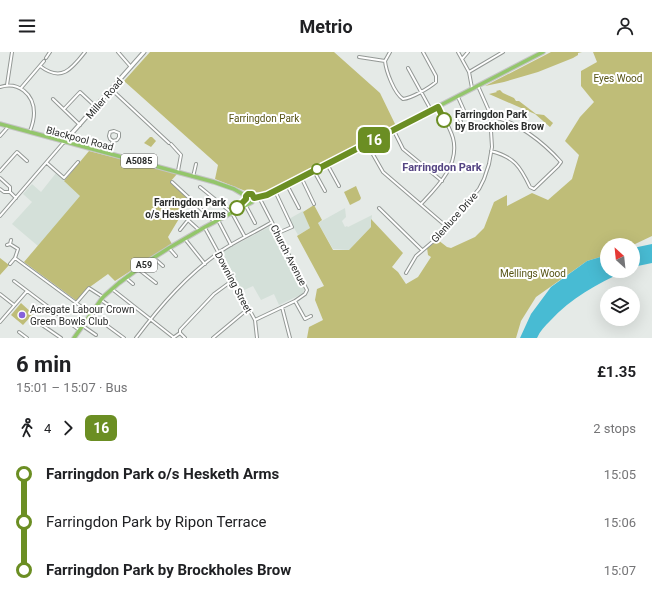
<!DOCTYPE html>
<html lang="en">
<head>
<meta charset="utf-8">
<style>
	body { margin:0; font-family:Roboto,sans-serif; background:#f6f6f6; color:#202124; height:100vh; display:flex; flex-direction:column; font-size:15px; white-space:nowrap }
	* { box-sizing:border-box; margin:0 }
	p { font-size:13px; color:#757577 }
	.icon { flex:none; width:22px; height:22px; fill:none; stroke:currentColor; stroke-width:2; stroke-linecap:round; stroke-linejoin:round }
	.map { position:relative; height:286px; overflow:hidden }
	.details { display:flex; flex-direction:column; background:#fff; flex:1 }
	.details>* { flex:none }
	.badge { padding:0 8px; border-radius:6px; font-size:14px; line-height:26px }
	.needle { width:26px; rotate:333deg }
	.fabs { position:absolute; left:600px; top:186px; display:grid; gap:8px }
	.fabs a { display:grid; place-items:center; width:40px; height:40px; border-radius:50%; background:#fff; box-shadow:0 4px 16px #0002; font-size:20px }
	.map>.badge { position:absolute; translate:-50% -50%; box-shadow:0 0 0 2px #fff }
	.legs { display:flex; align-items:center; gap:6px; height:44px; padding:0 16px; font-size:13px }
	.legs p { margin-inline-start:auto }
	.headline { display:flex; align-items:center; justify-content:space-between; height:68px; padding:0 16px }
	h1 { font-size:22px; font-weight:700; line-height:30px }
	ul { padding:0 16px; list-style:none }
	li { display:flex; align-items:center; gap:14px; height:48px; font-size:15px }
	li i { display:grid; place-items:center; width:6px; height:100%; margin:0 5px; background:currentColor }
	li i::after { content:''; width:10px; height:10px; margin:-5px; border:3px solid; border-radius:50%; background:#fff }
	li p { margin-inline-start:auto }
	li:first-child i { background:linear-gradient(#0000 50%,currentColor 0) }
	li:last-child i { background:linear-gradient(currentColor 50%,#0000 0) }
	header { display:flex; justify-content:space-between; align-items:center; height:52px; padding:0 16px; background:#fff; font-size:18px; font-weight:700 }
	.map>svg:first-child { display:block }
</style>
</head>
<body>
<header><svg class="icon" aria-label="menu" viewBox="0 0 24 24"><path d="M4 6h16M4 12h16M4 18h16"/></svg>Metrio<svg class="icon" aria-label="person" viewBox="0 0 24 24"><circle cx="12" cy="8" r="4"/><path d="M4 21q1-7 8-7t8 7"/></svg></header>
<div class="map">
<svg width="652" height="286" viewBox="0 0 652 286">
	<rect width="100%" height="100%" fill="#e5eae7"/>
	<path fill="#d4e0d9" d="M56 121 82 144 38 194 12 172 32 150 23 142 32 132 41 140Z
		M345 156 346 165 342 169 345 175 347 174 348 175 372 163 371 175 349 198 333 197 318 171Z
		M303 159 310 176 298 183 289 167Z
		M271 174 273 175 304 237 303 241 300 243 279 253 274 242 261 248 253 234 242 239 222 200Z"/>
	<path fill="#bfbd78" d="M150 0H334L380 41 396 74 265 141 248 140 215 127 218 113 124 29Z
		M551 0H582L578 1V3L573 6 538 20 504 30 485 34Z
		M593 0H652V184L633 193H607V203L587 209 536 245 521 269 516 286H307L309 275 323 268 315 248 317 237 324 234 297 184 310 176 303 160 314 153 322 168 318 171 333 198H349L371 175V167L403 201 392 215 398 220 406 232 418 225 431 205 428 203 427 196 438 188 447 195 451 196 475 185 484 176 494 150 507 143V154L532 141 548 148 572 127 579 103 565 89 580 65 594 50 581 34V19L597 10Z
		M500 38 503 41 514 46 516 49H519L536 62 544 63 553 71 550 75 535 62 489 42 497 40 496 39Z
		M150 85H152L156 89 151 95 144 91Z
		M89 99 167 119 177 122 170 130 187 146 189 150 168 185 172 192 115 229 108 222 87 237 77 249 24 210 80 144 64 129Z
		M356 134 361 146 360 148 350 153 344 140Z
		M0 206 9 213 0 223Z
		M21 251 33 262 23 273 11 263Z"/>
	<path fill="#48bbd3" d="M652 192V211L633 215V196Z
		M607 203V219H625C597 232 571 246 550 269 545 274 540 279 537 286H520L531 262 551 235 587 209Z"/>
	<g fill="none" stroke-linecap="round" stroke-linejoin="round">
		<defs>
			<path id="minor" d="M118 0 131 15
				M390 0 385 9C386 19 394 41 403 47 412 46 429 36 436 30V24L423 0
				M458 0 469 20 472 36
				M359 5 385 9
				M46 6 50 0
				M462 7 468 0
				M40 14C61 30 71 18 85 0
				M408 16 431 58
				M469 20 503 0
				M7 33 12 0
				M0 35C18 29 34 42 34 61 34 67 32 74 30 79
				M21 36 44 9
				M111 37 169 91
				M458 45 466 63 460 68
				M53 47 80 73
				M64 57 80 40 96 55
				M458 64 461 70
				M490 65C515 67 545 92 561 110L558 114 534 137 530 135C520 114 514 105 491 99
				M394 79 403 97 442 129
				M0 84 8 75
				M171 92 181 103 178 119
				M367 92 383 120 447 175
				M108 101 113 89 117 88 119 85V81L114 79 110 80 109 84 110 87 113 89
				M47 111 64 126 78 110
				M327 112 339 134
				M0 119 17 100 27 109
				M314 119 325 139
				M193 125 196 112
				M301 125 314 152
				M0 126 10 135V140L16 146
				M172 130 215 170
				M287 133 299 156
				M200 135 232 161 245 185
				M0 137 4 140H10
				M275 139 292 175 278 181
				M261 149 307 238 305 242 295 249 305 267 311 264
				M421 152C437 135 460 113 453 86 450 75 443 65 438 55
				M246 154 255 171
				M379 156 422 198
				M0 164 64 90
				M218 168 231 193
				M205 176 255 268 257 286
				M180 178 188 168 199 178
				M185 187 205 212
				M10 192 18 197 15 206
				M7 193 10 192 11 188
				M169 196 176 204
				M154 206 163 214
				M10 212 15 206 124 286
				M138 217 156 231
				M406 221 416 204 437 186 479 137 484 127 489 112 492 95 491 79 489 59 478 34
				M126 226 133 232
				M14 229 79 278
				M112 237 173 285
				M0 242 14 253
				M101 248 111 255
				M77 250 89 236 103 245
				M282 255 290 286
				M32 266 61 286
				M255 268 295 249
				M0 270 27 239
				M83 274 96 283
				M19 280 27 286
				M180 281 185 286
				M136 286C161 253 187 223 221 199 237 188 256 180 272 170
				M173 286 180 281V278L214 242 233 228
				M213 286 249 256"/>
			<path id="tertiary" d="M64 90 144 0"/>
			<path id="trunk" d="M0 72 214 130 234 137 246 144
				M246 144 251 142 254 146
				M254 146 275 139 543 0
				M234 158 246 147
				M74 286 103 245 119 231 150 208 169 196 205 175 252 150 254 146"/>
		</defs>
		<use href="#minor" stroke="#939895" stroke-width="4"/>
		<use href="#tertiary" stroke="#939895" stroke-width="5"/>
		<use href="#trunk" stroke="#c4c4c4" stroke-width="5.5"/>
		<use href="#minor" stroke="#fff" stroke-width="2"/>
		<use href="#tertiary" stroke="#fff" stroke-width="3"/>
		<use href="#trunk" stroke="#93c66b" stroke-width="3.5"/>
	</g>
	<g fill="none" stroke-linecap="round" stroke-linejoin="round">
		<defs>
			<path id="line-1" d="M237 156 246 147V144L248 142H252L254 146 267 143 438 55 444 68"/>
		</defs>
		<use href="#line-1" stroke="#fff" stroke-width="9"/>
		<use href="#line-1" stroke="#6b8e23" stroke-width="6"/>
	</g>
	<g fill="#fff" stroke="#6b8e23" stroke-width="2">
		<circle cx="444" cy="68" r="7"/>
		<circle cx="317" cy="117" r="5"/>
		<circle cx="237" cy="156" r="7"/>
	</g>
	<circle fill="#8662dc" stroke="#fff" stroke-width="1.5" cx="22" cy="263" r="4"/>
	<g text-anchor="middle" stroke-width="4" stroke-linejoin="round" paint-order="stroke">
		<g fill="#fff" stroke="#6b6c6b" stroke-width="1">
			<rect x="121" y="102" width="36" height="14" rx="3"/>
			<rect x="131" y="206" width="26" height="14" rx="3"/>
		</g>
		<g font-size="9" font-weight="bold" fill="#2b2d2c">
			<text x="139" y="112">A5085</text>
			<text x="144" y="216">A59</text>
		</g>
		<g font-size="10" fill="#575415" stroke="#fff">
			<text x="618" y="30">Eyes Wood</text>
			<text x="264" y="70">Farringdon Park</text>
			<text x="533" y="225">Mellings Wood</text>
		</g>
		<g font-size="10" fill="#2b2d2c" stroke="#fff">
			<text transform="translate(104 46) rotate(-49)" y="4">Miller Road</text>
			<text transform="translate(80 86) rotate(15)" y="4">Blackpool Road</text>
			<text transform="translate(454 165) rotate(-48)" y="4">Glenluce Drive</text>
			<text transform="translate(289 203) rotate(63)" y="4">Church Avenue</text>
			<text transform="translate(234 230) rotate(62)" y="4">Downing Street</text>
		</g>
		<g font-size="10" font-weight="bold" fill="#2b2d2c" stroke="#fff" text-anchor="start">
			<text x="455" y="66">Farringdon Park<tspan x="455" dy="12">by Brockholes Brow</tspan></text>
			<text x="226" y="154" text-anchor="end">Farringdon Park<tspan x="226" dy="12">o/s Hesketh Arms</tspan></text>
		</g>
		<g font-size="10" fill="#2b2d2c" stroke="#fff" text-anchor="start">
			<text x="30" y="261">Acregate Labour Crown<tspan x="30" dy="12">Green Bowls Club</tspan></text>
		</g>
		<g font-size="11" font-weight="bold" fill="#554583" stroke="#fff">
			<text x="442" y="119">Farringdon Park</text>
		</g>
	</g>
</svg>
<div class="fabs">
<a><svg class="needle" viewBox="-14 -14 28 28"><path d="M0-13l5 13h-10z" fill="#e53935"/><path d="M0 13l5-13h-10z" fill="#757577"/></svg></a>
<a><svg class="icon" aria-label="layers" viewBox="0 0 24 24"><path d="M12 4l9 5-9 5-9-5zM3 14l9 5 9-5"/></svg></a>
</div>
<b class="badge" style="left:374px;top:88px;background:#6b8e23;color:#fff">16</b>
</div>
<section class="details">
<div class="headline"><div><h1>6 min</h1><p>15:01 – 15:07 · Bus</p></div><b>£1.35</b></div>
<div class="legs"><svg class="icon" aria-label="walk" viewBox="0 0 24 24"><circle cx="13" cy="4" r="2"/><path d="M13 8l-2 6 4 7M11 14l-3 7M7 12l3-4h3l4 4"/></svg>4<svg class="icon" aria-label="forward" viewBox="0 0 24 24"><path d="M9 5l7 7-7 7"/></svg><b class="badge" style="background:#6b8e23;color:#fff">16</b><p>2 stops</p></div>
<ul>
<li><i style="color:#6b8e23"></i><b>Farringdon Park o/s Hesketh Arms</b><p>15:05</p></li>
<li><i style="color:#6b8e23"></i><span>Farringdon Park by Ripon Terrace</span><p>15:06</p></li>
<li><i style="color:#6b8e23"></i><b>Farringdon Park by Brockholes Brow</b><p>15:07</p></li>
</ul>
</section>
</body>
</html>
